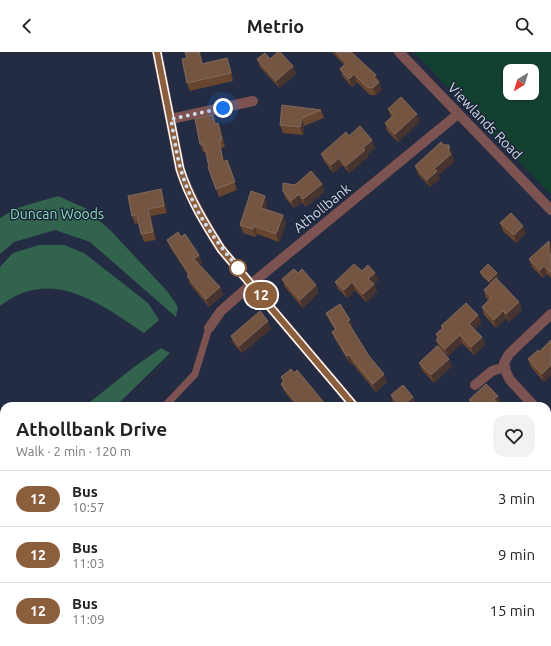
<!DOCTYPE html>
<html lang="en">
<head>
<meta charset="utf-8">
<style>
	body { margin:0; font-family:Ubuntu,sans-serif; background:#f2f2f2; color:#222; height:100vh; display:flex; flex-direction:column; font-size:15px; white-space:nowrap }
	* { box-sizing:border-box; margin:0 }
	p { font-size:13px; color:#767676 }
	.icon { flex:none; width:22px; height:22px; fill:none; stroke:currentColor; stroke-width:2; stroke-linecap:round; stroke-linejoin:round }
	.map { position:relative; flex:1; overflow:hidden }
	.details { position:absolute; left:0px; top:350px; width:551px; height:244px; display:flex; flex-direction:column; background:#fff; border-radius:12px 12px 0 0; box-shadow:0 1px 3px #0004 }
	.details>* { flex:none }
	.badge { padding:0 8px; border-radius:13px; font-size:14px; line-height:26px }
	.needle { width:26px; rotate:218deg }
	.controls { position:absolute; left:503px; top:12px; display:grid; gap:8px }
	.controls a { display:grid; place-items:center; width:36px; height:36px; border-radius:8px; background:#fff; box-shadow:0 1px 3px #0004; font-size:20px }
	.you { position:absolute; width:20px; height:20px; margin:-10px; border:3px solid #fff; border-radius:50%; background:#1a73e8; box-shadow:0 0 0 6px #1a73e833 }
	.map>.badge { position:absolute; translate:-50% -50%; box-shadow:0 0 0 2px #fff }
	.round { display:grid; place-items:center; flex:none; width:42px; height:42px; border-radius:12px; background:#f2f2f2 }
	.overview { display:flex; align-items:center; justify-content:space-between; height:68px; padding:0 16px }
	h1 { font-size:19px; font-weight:600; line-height:30px }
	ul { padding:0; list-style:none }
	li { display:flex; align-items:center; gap:12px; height:56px; padding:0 16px; border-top:1px solid #e0e0e0 }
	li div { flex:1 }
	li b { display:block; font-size:15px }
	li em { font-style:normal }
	li .badge { min-width:44px; font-weight:700; text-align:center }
	header { display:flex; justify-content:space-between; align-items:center; height:52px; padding:0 16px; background:#fff; font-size:18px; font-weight:600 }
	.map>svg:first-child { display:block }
</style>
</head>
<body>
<header><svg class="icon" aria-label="back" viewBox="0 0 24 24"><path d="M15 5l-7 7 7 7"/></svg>Metrio<svg class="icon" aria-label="search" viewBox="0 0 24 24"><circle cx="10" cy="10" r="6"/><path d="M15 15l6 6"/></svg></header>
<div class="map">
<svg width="551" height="594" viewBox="0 0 551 594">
	<rect width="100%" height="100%" fill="#232c43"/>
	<path fill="#13412f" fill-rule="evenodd" d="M414 0H551V143ZM510 19H532V41H510Z"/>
	<path fill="#31634d" d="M58 144 85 156 111 179 167 239 178 255 176 265 90 190 55 178 14 190 0 202V166L17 156Z
		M39 193H64L84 201 148 251 159 268 144 281C99 251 51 214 0 254V215L13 201Z
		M161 296 170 301 116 354H85L134 315Z
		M4 373V449L0 470V375Z"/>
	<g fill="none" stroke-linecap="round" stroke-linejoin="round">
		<path stroke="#7d5352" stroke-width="7" d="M165 354 195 322 209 276"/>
		<path stroke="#7d5352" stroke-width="10" d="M157 0 180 117C189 145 205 172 221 197L354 354
			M399 0 551 158
			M171 67 253 49
			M209 276 221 259 256 228 458 62
			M475 333 492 319 505 315
			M534 354 510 328 506 320 504 311 509 302 551 262
			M547 368 551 372
			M547 495 551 491
			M390 590 392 594
			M241 594 245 590
			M432 594 438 590"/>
	</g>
	<path fill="#67452e" d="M185 0H200L203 12 227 6 230 14 233 29 190 39 187 31V6Z
		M332 0H355L356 3 355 4 376 23 382 38 376 43H370L357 30 352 35 343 25 340 17 344 13Z
		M257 7H270L293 14 296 22 279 36 260 15Z
		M388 57 417 62 419 70 398 90 387 79 385 71 391 65Z
		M321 58 324 66 304 74 303 83 283 81 280 73Z
		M216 71H218L221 78 225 95 221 96 224 109 227 108 237 138 219 145 208 115H209L206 100H203L200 92Z
		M349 84 372 88 375 96 367 103 368 105 349 121 342 113 333 121 324 109 321 102Z
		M452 101V103L454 110 438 123 440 127 430 135 418 122 415 114Z
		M322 132 324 140 306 155 302 150 294 156 286 147 283 139Z
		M161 137 163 144 167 161 151 164 156 188 144 190 141 182 139 171 135 172 132 164Z
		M267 152 266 157 283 163 286 171 279 190 257 182 256 185 243 181 240 173Z
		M500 171 526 181 516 191 503 179Z
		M181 185 199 203 202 211 199 213 220 235 223 243 209 255 190 232 187 224 188 223 170 195 167 188Z
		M549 189 551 194V226L547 222 543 226 532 215 529 207Z
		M362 219 378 228 374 232 377 240 366 250 355 238 347 246 338 237 335 230Z
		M480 220 497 221 499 225 497 227 519 250 522 258 509 270 506 266 496 276 484 263 482 255 488 248 486 246 484 238 490 232 482 224Z
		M298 221 316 233 318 241 303 256 285 235 282 227Z
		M326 261 353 275 352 276 369 304 387 330 376 340 352 311 350 312 335 287 332 280 335 278 329 268Z
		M478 263 481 271 474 277 485 292 474 303 462 291 448 304 439 296 436 288 437 287 436 282 442 276 441 274Z
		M271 277 242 301 233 291 231 284Z
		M539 300 544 330 531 315 528 307Z
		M419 311 452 314 434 331 422 318Z
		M294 321 326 353 332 354H296L284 339 281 332 283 330 281 325Z
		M391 343 416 352 414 354H396L393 351Z
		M469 348 501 351 500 352 501 354H472Z
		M547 412H551V450L547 449Z
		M464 590H518L514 594H508L506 592 504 594H459Z"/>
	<path fill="#47342e" d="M199 0H200L204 20Z
		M350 0H355L356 3 352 6Z
		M227 6 230 14 233 29 231 21Z
		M293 14 296 22 279 36 276 29Z
		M354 22 357 30 352 35 349 27Z
		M376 23 382 38 376 43 373 36 374 25Z
		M417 62 419 70 398 90 395 82Z
		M302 66 304 74 303 83 300 75Z
		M218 71 221 78 225 95 222 88Z
		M219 88 221 96 226 117 223 110Z
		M372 88 375 96 367 103 368 105 349 121 346 114 363 96Z
		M449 93 454 110 438 123 440 127 430 135 427 128 434 117 449 100Z
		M339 106 342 113 333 121 331 113Z
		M322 132 324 140 306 155 303 147Z
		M161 137 163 144 167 161 164 154Z
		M299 142 302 150 294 156 291 149Z
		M265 144 267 152 264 163 261 156Z
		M148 157 151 164 156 188 153 180Z
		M283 163 286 171 279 190 276 182Z
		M254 174 257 182 256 185 253 177Z
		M523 174 526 181 516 191 514 183Z
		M549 189 551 194V207L549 200Z
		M199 203 202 211 197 215 194 207Z
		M544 214 547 222 543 226 540 218Z
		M375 221 378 228 371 234 368 227Z
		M497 221 499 225 490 233 489 229Z
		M352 230 355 238 347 246 344 238Z
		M374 232 377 240 366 250 363 242Z
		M316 233 318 241 303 256 300 248Z
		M220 235 223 243 209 255 206 247Z
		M519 250 522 258 509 270 506 262Z
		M503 259 506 266 496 276 494 268Z
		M478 263 481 271 472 280 469 272Z
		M350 268 353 275 350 277 347 269Z
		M268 269 271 277 242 301 239 294Z
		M460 283 462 291 448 304 445 297Z
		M482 285 485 292 474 303 471 295Z
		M349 303 352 311 350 312 347 304Z
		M449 307 452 314 434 331 431 323Z
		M551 313V324L544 330 542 322Z
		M384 322 387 330 376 340 373 332Z
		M498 344 501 351 498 354 494 347Z
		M413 345 416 352 414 354H402Z
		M551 536V546L547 549V539Z
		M211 590H221L217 594H208Z
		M291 590H301L298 594H288Z
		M491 590H494L495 594H486Z
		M497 590H505L506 592 504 594H496L495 591Z
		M508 590H518L514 594H509Z
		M365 591 366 594H362Z"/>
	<path fill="#735542" stroke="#826a5d" d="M185 0H199L202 12 227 6 231 21 187 31 182 7 187 6Z
		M278 0H280L293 14 276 29 257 7 265 1 270 7Z
		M336 0H351L376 23 374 25 379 30 373 36 367 35 354 22 349 27 340 17 346 11Z
		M401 45 417 62 395 82 385 71 394 63 388 57Z
		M282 53 321 58 302 66 300 75 280 73Z
		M213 63 215 72 218 71 222 88H219L223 110 227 108 235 130 216 137 208 115H209L204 92H200L195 67Z
		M360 74 372 88 363 96 365 98 346 114 339 106 331 113 321 102 346 80 349 84Z
		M441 90 444 93H449V100L451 102 434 117 437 119 427 128 415 114Z
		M311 119 322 132 303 147 299 142 291 149 283 139V131L295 133Z
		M161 137 164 154 148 157 153 180 141 182 137 163 132 164 128 144Z
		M251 139 265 144 261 156 283 163 276 182 254 174 253 177 240 173Z
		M511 161 523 174 514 183 500 171Z
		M178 180 181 185 185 182 199 203 194 207 220 235 206 247 187 224 189 222 167 188Z
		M549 189V200L551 203V219L550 220 544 214 540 218 529 207Z
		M354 212 362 219 368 213 375 221 368 227 374 232 363 242 352 230 344 238 335 230Z
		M488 212 497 221 489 229 480 220Z
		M294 217 298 221 302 217 316 233 300 248 282 227Z
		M496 226 519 250 506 262 503 259 494 268 482 255 491 246 484 238Z
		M466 251 478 263 469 272 482 285 471 295 460 283 445 297 436 288 439 285 436 282 443 276 441 274Z
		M340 252 350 268 347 269 369 304 384 322 373 332 349 303 347 304 332 280 336 277 326 261Z
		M260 259 268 269 239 294 231 284Z
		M551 288V313L542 322 528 307 538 298 539 300Z
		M437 294 449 307 431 323 419 311Z
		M291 317 294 321 297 318 326 353 329 350 332 354H299L281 332 284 329 281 325Z
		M486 332 498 344 494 347 501 354H476L469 348Z
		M403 333 413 345 402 354H401L391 343Z
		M547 412H551V442H547Z
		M551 513V536L547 539V517Z
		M185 590H211L208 594H182Z
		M269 590H291L288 594H265Z
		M331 590 332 591 334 590H364L365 591 362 594H326Z
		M464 590H491L486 594H459Z"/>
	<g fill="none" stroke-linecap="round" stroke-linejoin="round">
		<defs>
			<path id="line" d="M157 0 180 117C189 146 205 172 221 197L354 354"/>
		</defs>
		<use href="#line" stroke="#fff" stroke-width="9"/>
		<use href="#line" stroke="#8b5e3c" stroke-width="6"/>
		<path stroke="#d4dbea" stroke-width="4" stroke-dasharray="0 7.2" d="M223 56 171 67C174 84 176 101 181 118 192 157 216 191 242 220L238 216"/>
	</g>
	<circle fill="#fff" stroke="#8b5e3c" stroke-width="2" cx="238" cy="216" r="8"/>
	<g text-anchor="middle" stroke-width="3" stroke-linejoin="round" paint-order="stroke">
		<g font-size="14" fill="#d4dbea" stroke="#1a2338">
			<text transform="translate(485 69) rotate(46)" y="5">Viewlands Road</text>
			<text transform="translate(322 156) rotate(-39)" y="5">Athollbank</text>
		</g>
		<g font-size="14" fill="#8cddb8" stroke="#1a2338">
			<text x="57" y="167">Duncan Woods</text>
		</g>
	</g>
</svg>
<div class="controls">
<a><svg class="needle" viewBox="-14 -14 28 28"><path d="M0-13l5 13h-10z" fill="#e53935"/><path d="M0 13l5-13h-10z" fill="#767676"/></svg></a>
</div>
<div class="you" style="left:223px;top:56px"></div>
<b class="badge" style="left:261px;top:243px;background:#8b5e3c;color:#fff">12</b>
<section class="details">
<div class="overview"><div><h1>Athollbank Drive</h1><p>Walk · 2 min · 120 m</p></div><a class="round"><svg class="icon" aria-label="heart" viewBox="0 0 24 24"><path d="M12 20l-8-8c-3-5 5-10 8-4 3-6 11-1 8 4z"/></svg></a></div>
<ul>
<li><span class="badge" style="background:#8b5e3c;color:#fff">12</span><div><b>Bus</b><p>10:57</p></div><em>3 min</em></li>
<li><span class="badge" style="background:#8b5e3c;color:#fff">12</span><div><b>Bus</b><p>11:03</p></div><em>9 min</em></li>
<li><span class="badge" style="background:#8b5e3c;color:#fff">12</span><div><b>Bus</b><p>11:09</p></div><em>15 min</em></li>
</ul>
</section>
</div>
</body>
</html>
